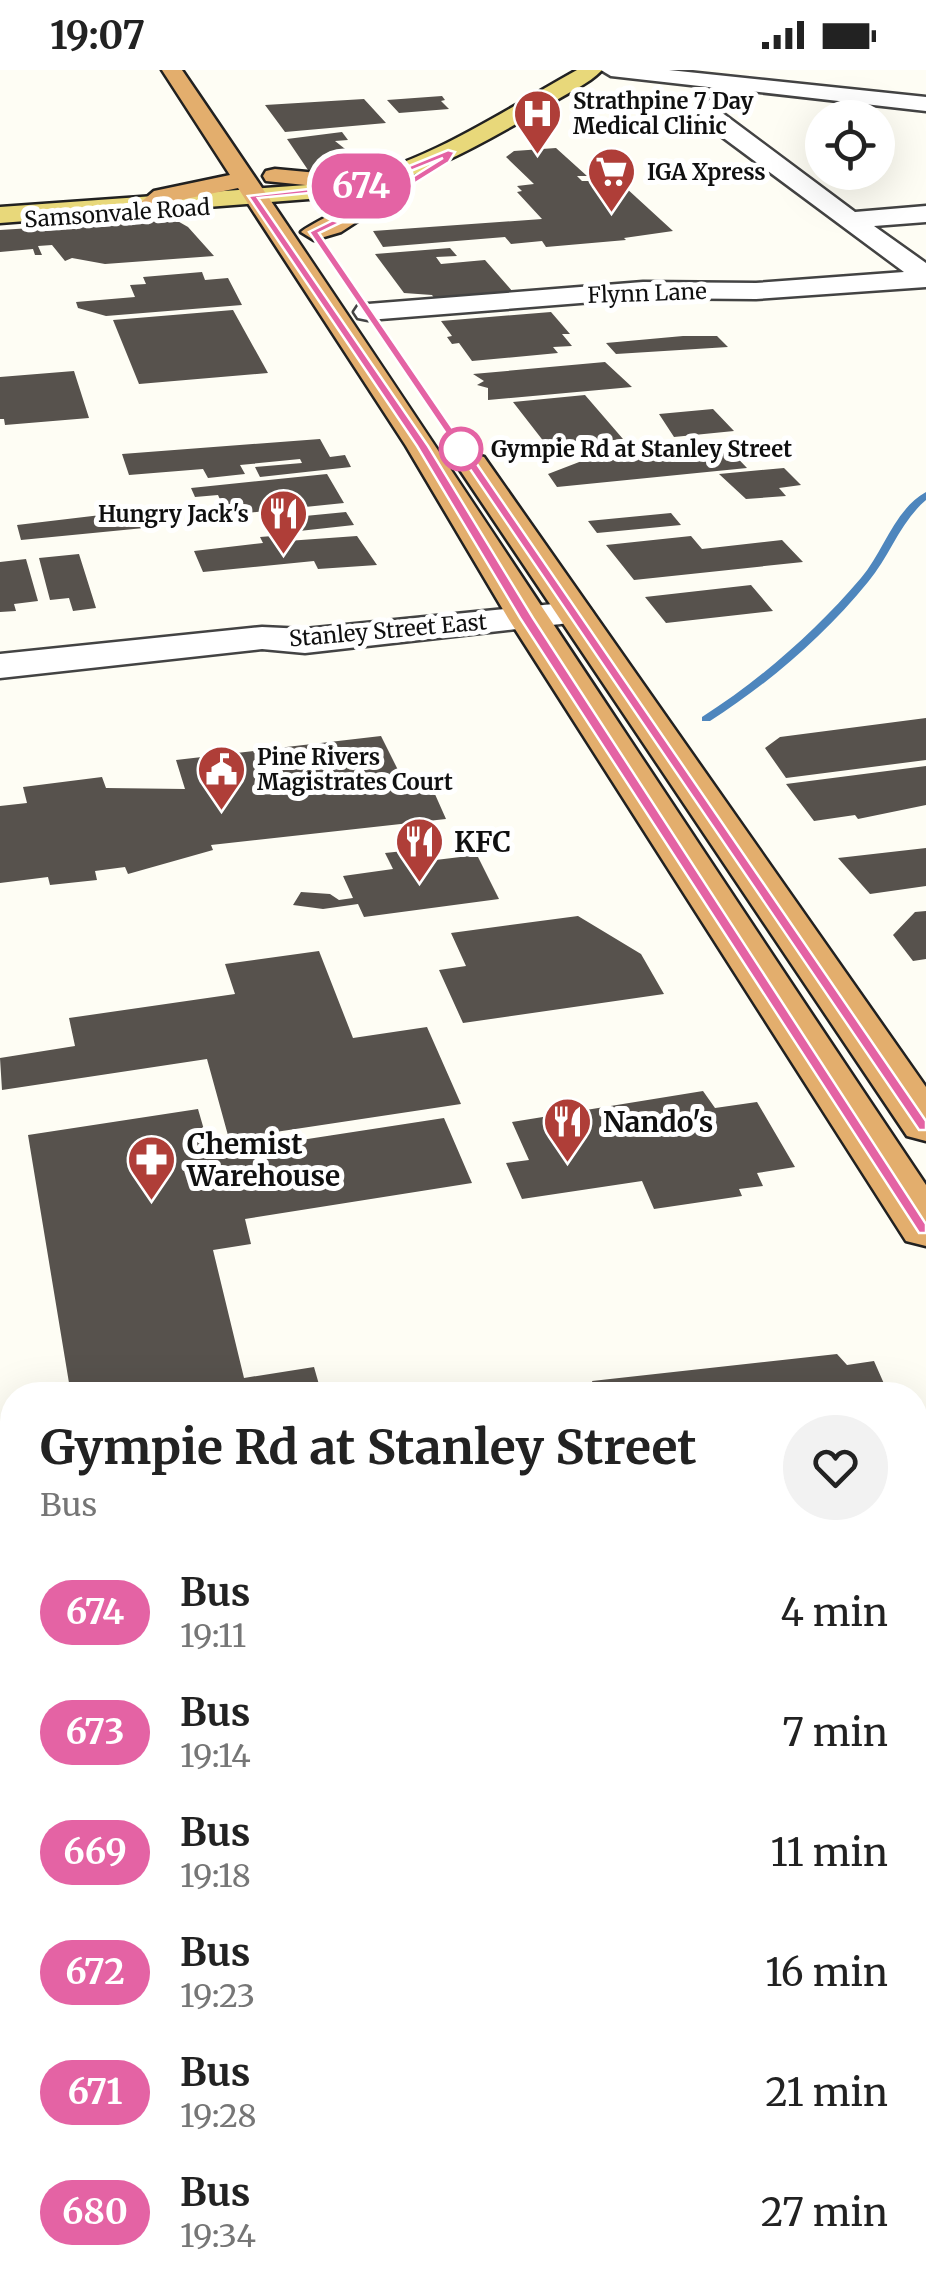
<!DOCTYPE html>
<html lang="en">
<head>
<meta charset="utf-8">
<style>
	body { margin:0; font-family:Merriweather,serif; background:#f2f2f2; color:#222; height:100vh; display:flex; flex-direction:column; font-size:38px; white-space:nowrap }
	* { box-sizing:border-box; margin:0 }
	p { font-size:32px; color:#767676 }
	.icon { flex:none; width:55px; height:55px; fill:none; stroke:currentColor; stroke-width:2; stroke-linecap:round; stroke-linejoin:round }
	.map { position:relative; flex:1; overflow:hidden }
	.drawer { position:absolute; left:0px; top:1312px; width:928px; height:912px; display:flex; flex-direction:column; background:#fff; border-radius:40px 40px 0 0; box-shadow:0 10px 40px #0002 }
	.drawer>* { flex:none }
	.badge { padding:0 20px; border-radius:32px; font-size:35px; line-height:65px }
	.buttons { position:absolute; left:805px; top:30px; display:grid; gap:20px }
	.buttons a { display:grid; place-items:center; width:90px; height:90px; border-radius:50%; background:#fff; box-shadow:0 10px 40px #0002; font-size:50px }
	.map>.badge { position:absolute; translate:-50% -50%; box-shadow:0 0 0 5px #fff }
	.round { display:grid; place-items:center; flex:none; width:105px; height:105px; border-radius:52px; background:#f2f2f2 }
	.headline { display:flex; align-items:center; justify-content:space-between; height:170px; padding:0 40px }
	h1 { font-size:48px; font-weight:700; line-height:75px }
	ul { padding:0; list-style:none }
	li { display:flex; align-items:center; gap:30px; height:120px; padding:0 40px }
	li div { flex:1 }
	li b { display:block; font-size:38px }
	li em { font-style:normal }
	li .badge { min-width:110px; font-weight:700; text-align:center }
	.status { display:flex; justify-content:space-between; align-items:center; height:70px; padding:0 50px; background:#fff; direction:ltr }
	.status svg { height:28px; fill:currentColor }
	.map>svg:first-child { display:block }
</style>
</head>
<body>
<div class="status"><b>19:07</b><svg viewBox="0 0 49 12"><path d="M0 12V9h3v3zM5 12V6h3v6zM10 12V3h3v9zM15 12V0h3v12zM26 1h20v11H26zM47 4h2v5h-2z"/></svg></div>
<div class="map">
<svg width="926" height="2223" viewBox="0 0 926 2223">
	<rect width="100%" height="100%" fill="#fefdf4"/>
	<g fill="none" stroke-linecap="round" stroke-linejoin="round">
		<path fill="#4e86bd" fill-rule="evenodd" d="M926 422V430C900 452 890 486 868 512 824 566 768 614 710 651H702V647C760 610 816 561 861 508 884 481 894 440 926 422Z"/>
	</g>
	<path fill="#57524d" d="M442 26 445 30 441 31 449 39 399 43 387 30Z
		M364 29 386 53 285 62 265 35Z
		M342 62 348 70 335 71 354 86H347L351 91 348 93H390L361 104H320L308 100 287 69Z
		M556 78 587 106H577L582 111H595L605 119 625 117 673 161 624 168 626 170 546 177 542 171 511 174 505 167 383 177 373 161 542 149 517 122 522 121 517 116 534 114 506 87 514 81Z
		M174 149 188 157 214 186 105 194 72 188 65 191 52 175 38 176 42 185H35L33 179 0 182V160Z
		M450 178 457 186 436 187 441 194 485 190 513 222 435 229 432 225 404 223 375 184Z
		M202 202 205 210 228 208 242 235 106 246 78 238 76 232 135 227 130 215 146 214 143 207Z
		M233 240 268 303 139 314 113 250Z
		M551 242 570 264H562L572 276 553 277 558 283 472 291 459 273 452 274 447 267 452 266 441 251Z
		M683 266H717L728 277 616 284 606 273Z
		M605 292 632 317 488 330V318L477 315 484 311 473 304Z
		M74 301 89 348 5 355 4 349H0V307Z
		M585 325 623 369 548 377 513 332Z
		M713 339 734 361 674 367 659 344Z
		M320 369 330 387 345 385 351 397 260 407 255 397 302 393 300 389 240 395 245 404 208 408 203 399 129 405 122 384Z
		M726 376 747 398 557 417 548 404 587 389Z
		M784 398 801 415 779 418 786 426 746 429 719 404Z
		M327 404 344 433 227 445 218 425 195 427 191 418Z
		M168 437 175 455 21 470 17 455Z
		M346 442 354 455 281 463 274 449Z
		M671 443 681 455 597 463 588 451Z
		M285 465 287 471 357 466 377 495 318 499 314 491 203 502 194 481 263 473 260 467Z
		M691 466 702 479 782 470 803 492 634 510 606 475Z
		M79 484 96 538 73 541 69 528 50 530 39 488Z
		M26 489 38 531 14 534 16 541 0 542V492Z
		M751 515 773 541 666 553 645 527Z
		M926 648V690L786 708 765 678 780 667Z
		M381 666 406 716 430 713 446 749 211 775 213 780 128 804 125 797 95 801 97 810 50 815 48 807 0 813V736L27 733 23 717 102 707 106 718 185 719 176 690Z
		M926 696V735L858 749 855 745 814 751 786 714Z
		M926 778V816L870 824 838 788Z
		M413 780 419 792 477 785 499 829 364 847 358 834 323 839 293 835 301 822 330 824 339 830 353 828 343 806 393 799 385 783Z
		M926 841V889L913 891 893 865 915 842Z
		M578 846 641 884 664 924 463 953 439 900 466 896 451 863Z
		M319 881 353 968 427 957 461 1034 229 1069 207 989 2 1020 0 988 75 976 69 948 235 924 225 894Z
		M703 1021 715 1038 757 1032 795 1097 757 1103 763 1116 739 1119 742 1126 654 1139 642 1111 522 1129 506 1093 529 1090 512 1052Z
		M198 1039 211 1084 444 1048 472 1113 245 1149 251 1174 213 1180 244 1308 314 1297 322 1325H71L28 1065Z
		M837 1284 847 1295 874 1291 889 1325H591L590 1318 594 1317 592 1311Z
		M926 1725V1927L915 1928V1726Z
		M926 2062V2223H799L796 2212H915V2064Z"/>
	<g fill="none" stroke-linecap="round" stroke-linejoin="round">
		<defs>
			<path id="minor" d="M601 0H669L926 27V41L750 21 721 42 855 142 926 136V152L874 156 926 193V217L756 229 643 228 368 250 358 248 354 242 358 236 368 234 643 212 756 213 904 202 702 52 699 47 702 35 726 19 611 6Z
				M574 532 587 535 593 543 587 551 305 583 262 579 0 608V584L262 557 305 559Z
				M0 1447 12 1451V1592L0 1588Z
				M14 2212H102L104 2223H14Z"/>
			<path id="major" d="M577 0H602C589 14 567 23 550 34 480 76 415 112 335 127L0 153V137L335 113C425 95 498 44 577 0Z"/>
			<path id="highway" d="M162 0H182C434 369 677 744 926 1115V1176L906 1171 508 548 406 376 238 118 171 132 152 140 140 133 154 121 230 105Z
				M275 99 371 108 380 110 381 117 398 118 401 123 341 162 314 170 301 162C308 155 360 130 374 122L266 111 263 106 266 101Z
				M472 384 484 387 926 1017V1071L907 1066 456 394 460 387Z"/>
		</defs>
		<use href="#minor" stroke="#434343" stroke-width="5"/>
		<use href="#major" stroke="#212121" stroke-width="5"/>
		<use href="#highway" stroke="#212121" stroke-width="5"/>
		<use href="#minor" fill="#fff" fill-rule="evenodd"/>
		<use href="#major" fill="#e8d87a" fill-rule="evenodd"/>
		<use href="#highway" fill="#e3ae6d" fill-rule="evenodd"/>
	</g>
	<path fill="#e463a4" stroke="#fff" stroke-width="2.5" d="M448 80 455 82 449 92 388 130 319 163 926 1051V1060H919L309 162 382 126 443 88 371 117 258 128 428 376 533 548 926 1154V1163H919L520 548 417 376 248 126 370 112Z"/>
	<defs>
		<symbol id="hospital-pin" viewBox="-11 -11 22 30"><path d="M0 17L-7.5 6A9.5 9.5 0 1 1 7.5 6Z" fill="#af3e38" stroke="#fff"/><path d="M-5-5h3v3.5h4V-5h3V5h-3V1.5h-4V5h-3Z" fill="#fff"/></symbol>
		<symbol id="supermarket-pin" viewBox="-11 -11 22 30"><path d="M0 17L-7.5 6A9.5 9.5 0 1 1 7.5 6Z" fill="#af3e38" stroke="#fff"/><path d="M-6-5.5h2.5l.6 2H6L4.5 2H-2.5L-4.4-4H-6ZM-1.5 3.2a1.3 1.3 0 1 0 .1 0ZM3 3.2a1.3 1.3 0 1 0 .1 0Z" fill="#fff"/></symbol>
		<symbol id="restaurant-pin" viewBox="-11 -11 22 30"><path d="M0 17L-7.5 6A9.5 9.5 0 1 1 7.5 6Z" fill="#af3e38" stroke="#fff"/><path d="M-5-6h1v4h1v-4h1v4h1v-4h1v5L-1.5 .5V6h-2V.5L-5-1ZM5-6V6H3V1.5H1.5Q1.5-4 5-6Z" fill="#fff"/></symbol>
		<symbol id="civic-pin" viewBox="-11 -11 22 30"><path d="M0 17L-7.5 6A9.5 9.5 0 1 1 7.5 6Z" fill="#af3e38" stroke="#fff"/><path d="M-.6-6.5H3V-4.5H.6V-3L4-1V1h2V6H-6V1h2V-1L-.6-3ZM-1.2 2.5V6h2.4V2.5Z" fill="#fff"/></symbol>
		<symbol id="pharmacy-pin" viewBox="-11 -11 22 30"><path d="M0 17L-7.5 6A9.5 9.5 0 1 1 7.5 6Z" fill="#af3e38" stroke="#fff"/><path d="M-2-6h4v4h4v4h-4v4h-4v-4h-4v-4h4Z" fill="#fff"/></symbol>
	</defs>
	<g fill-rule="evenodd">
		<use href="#hospital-pin" x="510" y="16" width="55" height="75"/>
		<use href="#supermarket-pin" x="584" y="74" width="55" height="75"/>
		<use href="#restaurant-pin" x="256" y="416" width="55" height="75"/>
		<use href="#civic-pin" x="194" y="672" width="55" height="75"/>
		<use href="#restaurant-pin" x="392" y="744" width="55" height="75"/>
		<use href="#restaurant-pin" x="540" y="1024" width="55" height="75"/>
		<use href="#pharmacy-pin" x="124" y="1062" width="55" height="75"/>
	</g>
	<circle fill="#fff" stroke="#e463a4" stroke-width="5" cx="461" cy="379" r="20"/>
	<g text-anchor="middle" stroke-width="10" stroke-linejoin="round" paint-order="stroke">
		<g font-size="22" font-weight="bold" fill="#101010" stroke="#fff" text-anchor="start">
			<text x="573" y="39">Strathpine 7 Day<tspan x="573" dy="25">Medical Clinic</tspan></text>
			<text x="647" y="110">IGA Xpress</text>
			<text x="249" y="452" text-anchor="end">Hungry Jack's</text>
			<text x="257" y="695">Pine Rivers<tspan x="257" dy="25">Magistrates Court</tspan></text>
		</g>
		<g font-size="22" fill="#101010" stroke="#fff">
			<text transform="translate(117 143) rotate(-4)" y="8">Samsonvale Road</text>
			<text transform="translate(647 223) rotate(-2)" y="8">Flynn Lane</text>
			<text transform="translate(388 560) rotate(-5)" y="8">Stanley Street East</text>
		</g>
		<g font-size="22" font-weight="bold" fill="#101010" stroke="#fff" text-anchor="start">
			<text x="491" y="387">Gympie Rd at Stanley Street</text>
		</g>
		<g font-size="28" font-weight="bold" fill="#101010" stroke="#fff" text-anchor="start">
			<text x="454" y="782">KFC</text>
			<text x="603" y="1062">Nando's</text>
			<text x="187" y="1084">Chemist<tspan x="187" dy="32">Warehouse</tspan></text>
		</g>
	</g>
</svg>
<div class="buttons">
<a><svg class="icon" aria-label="locate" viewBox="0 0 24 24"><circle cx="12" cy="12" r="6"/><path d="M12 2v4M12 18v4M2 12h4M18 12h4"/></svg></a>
</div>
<b class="badge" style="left:361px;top:116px;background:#e463a4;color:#fff">674</b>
<section class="drawer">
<div class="headline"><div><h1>Gympie Rd at Stanley Street</h1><p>Bus</p></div><a class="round"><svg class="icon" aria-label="heart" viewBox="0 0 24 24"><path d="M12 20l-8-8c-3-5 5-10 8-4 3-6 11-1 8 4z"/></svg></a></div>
<ul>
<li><span class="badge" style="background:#e463a4;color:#fff">674</span><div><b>Bus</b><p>19:11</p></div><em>4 min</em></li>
<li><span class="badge" style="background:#e463a4;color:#fff">673</span><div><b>Bus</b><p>19:14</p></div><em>7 min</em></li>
<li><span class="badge" style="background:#e463a4;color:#fff">669</span><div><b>Bus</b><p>19:18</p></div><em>11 min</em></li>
<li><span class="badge" style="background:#e463a4;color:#fff">672</span><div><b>Bus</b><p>19:23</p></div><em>16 min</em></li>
<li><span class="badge" style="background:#e463a4;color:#fff">671</span><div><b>Bus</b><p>19:28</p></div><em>21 min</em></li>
<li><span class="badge" style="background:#e463a4;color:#fff">680</span><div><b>Bus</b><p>19:34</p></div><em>27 min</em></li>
</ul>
</section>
</div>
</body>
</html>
